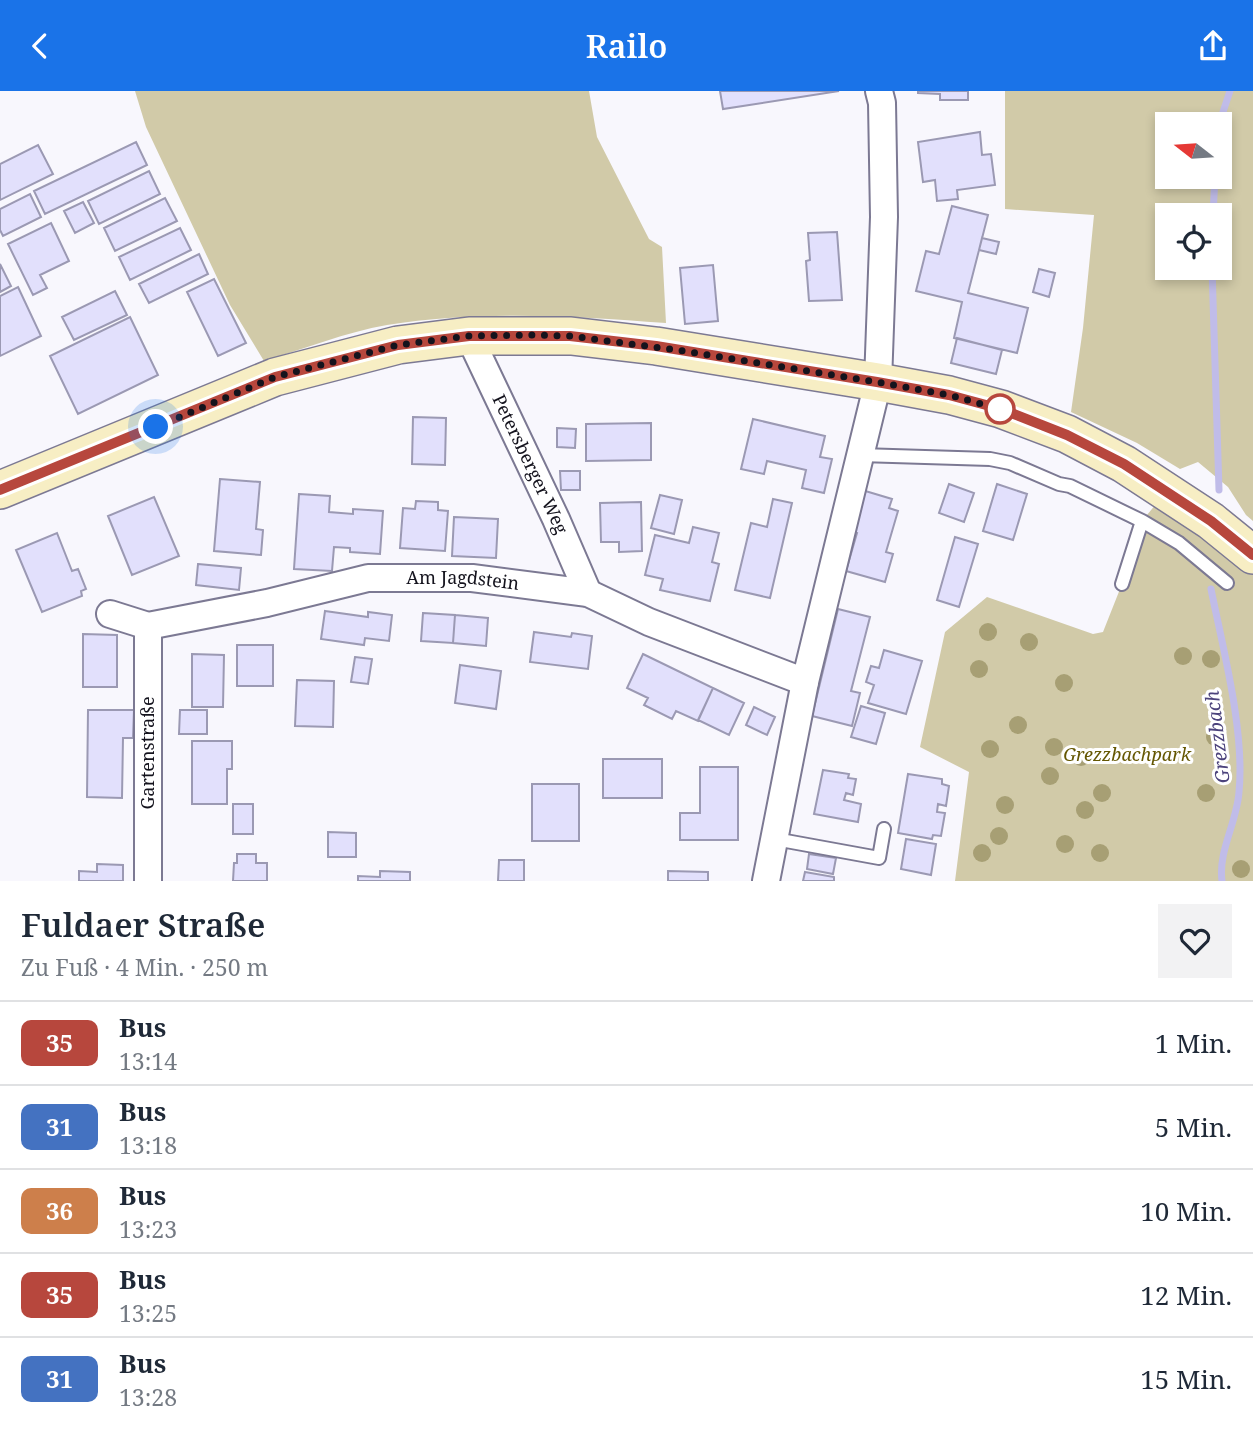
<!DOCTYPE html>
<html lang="de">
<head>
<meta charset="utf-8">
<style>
	body { margin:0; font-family:"Noto Serif",serif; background:#f2f2f3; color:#1f2937; height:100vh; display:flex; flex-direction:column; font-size:26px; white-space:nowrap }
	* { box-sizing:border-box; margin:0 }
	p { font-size:23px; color:#747a83 }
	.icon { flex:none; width:38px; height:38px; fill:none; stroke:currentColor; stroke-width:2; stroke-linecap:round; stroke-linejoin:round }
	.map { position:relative; height:790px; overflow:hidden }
	.details { display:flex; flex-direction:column; background:#fff; flex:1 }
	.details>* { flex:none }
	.badge { padding:0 14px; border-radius:10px; font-size:24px; line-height:46px }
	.needle { width:46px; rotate:287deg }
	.buttons { position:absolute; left:1155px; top:21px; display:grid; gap:14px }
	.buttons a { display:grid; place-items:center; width:77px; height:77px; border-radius:0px; background:#fff; box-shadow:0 4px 10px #0003; font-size:35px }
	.you { position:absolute; width:35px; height:35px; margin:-18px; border:5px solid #fff; border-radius:50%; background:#1a73e8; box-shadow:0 0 0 10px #1a73e833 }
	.map>.badge { position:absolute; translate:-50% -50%; box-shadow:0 0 0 4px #fff }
	.round { display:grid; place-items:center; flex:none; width:74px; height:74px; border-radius:0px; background:#f2f2f3 }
	.summary { display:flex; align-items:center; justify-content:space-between; height:119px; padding:0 21px }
	h1 { font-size:33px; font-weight:600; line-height:52px }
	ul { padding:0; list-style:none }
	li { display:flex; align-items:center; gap:21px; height:84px; padding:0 21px; border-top:2px solid #e0e1e3 }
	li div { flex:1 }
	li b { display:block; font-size:26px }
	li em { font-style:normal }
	li .badge { min-width:77px; font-weight:700; text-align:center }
	header { display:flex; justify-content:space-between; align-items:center; height:91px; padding:0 21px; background:#1a73e8; color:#fff; font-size:32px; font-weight:600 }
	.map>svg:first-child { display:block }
</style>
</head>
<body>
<header><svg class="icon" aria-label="back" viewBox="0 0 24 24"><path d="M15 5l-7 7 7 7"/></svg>Railo<svg class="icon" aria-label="share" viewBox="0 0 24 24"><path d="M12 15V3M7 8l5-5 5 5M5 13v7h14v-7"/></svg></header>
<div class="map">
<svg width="1253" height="790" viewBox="0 0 1253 790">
	<rect width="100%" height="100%" fill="#f8f7fd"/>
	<path fill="#d1caa8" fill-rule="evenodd" d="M135 0H589L597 46 649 148 662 156 666 232C572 225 480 219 387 234 346 241 304 258 264 270L230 214 146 36Z
		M1005 0H1253V430L1246 424 1228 396 1198 371 1180 378 1137 352 1071 321 1083 237 1094 124 1005 118ZM1167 33H1220V86H1167ZM1167 124H1220V177H1167Z
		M1166 401 1253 464V790H955L969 681 920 656 945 541 987 506 1093 543 1103 541 1122 493 1142 430Z"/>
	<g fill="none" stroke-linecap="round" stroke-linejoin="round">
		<path stroke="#c0bce9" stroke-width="7" d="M1219 33 1230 0
			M1213 124 1215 86
			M1212 177 1219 399
			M1211 498C1223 558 1245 640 1239 701 1237 731 1218 760 1222 790"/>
	</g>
	<path fill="#e2e0fc" stroke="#9b99b3" stroke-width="2" d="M720 0H839L723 18Z
		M918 0H968V9H940V3L918 2Z
		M980 41 982 64 991 63 995 94 957 99 958 108 937 110 935 89 923 91 918 51Z
		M136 51 147 74 45 123 34 100Z
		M38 54 53 83 0 109V73Z
		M149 80 160 103 99 133 88 110Z
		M30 103 41 126 3 145 0 139V118Z
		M165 107 177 130 115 160 104 137Z
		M83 111 94 132 75 142 64 120Z
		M952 115 988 124 968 202 1028 217 1017 262 954 247 962 211 916 200 926 160 939 163Z
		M51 132 69 170 40 184 47 197 33 204 8 153Z
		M180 137 191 159 130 189 119 166Z
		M837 141 842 209 809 210 806 170 810 169 808 142Z
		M982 147 999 151 996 163 979 159Z
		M199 163 208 183 149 212 139 193Z
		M0 173 11 195 0 201Z
		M713 174 718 230 685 233 680 177Z
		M1039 178 1055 182 1049 206 1033 201Z
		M214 188 246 252 218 265 187 201Z
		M18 196 41 245 0 265V205Z
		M115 200 127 224 74 249 62 226Z
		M130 226 158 284 78 323 50 265Z
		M957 247 1002 259 996 283 951 272Z
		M413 326 446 327 445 374 412 373Z
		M753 328 825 345 820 366 832 368 824 402 802 397 806 379 767 370 764 383 741 378Z
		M651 332V369L586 370V333Z
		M557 337 576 338 575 357 557 356Z
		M560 380H580V399H561Z
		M220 388 260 391 256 438 263 439 261 464 214 460Z
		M949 393 974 402 964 431 939 422Z
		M997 393 1027 403 1013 449 983 440Z
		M862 399 892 408 889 417 898 420 886 461 893 463 885 491 846 480 857 442 850 440Z
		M299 403 330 405 329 421 353 423V418L383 420 380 463 350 461V457L334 456 332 480 294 478Z
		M660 404 682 409 674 443 651 437Z
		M154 406 179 465 132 484 108 425Z
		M773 408 792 412 770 507 735 499 751 432 767 436Z
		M416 410 438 411V419L448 420 445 460 400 457 403 417 415 418Z
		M641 411 642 460 619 461V451H601L600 412Z
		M454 426 498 428 496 467 452 465Z
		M693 436 719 442 712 471 719 473 710 510 660 499 663 488 645 484 655 444 689 452Z
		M57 442 72 480 78 478 86 498 81 500 82 505 42 521 16 459Z
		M955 446 978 453 959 516 937 509Z
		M198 473 241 477 239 499 196 494Z
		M838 518 870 526 851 600 860 602 852 635 812 625Z
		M325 520 368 526V521L392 524 389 550 365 547 364 554 321 548Z
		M423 522 455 524 453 552 421 550Z
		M455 524 488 527 486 555 453 552Z
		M534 541 571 546 572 542 592 545 588 578 530 571Z
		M83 543 117 544V596H83Z
		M237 554H273V595H237Z
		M884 559 922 570 906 623 868 612 874 594 866 591 871 575 879 577Z
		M192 563 224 564 223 616H192Z
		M643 563 713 597 698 630 676 620 672 628 644 614 648 607 627 597Z
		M355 566 372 568 368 593 351 591Z
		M460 574 501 580 496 618 455 612Z
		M297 589 334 590 333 636 295 635Z
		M713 597 744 612 729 644 698 629Z
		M861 615 885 622 876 653 851 646Z
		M754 616 775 626 767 644 746 634Z
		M88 619H134L133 647H123L122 707 87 706Z
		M180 619H207V643H179Z
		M192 650H232V678H227V713H192Z
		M603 668H662V707H603Z
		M700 676H738V749H680V722H700Z
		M823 679 849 683 848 687 856 688 853 704 846 702 844 709 861 713 858 731 814 723Z
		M908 683 942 688V693L949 695 946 715 938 713 937 721 945 722 941 745 933 744 932 748 898 742Z
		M532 693H579V750H532Z
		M233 713H253V743H233Z
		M328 741 356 742V766H328Z
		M906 748 936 753 931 784 901 778Z
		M237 763H256V772H267V790H233L234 772H237Z
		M809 763 836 767 833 783 807 778Z
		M499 769H524V790H498Z
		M97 773 123 774V790H79V780L97 781Z
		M380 780 410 781V790H358V785L380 786Z
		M668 780 708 781V790H668Z
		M805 781 834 786V790H803Z"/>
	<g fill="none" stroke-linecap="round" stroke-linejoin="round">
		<defs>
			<path id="service" d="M860 364 990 368 1010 372 1059 393 1070 395 1142 430 1122 493
				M1142 430 1179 452 1227 492
				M775 748 879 767 884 738"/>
			<g id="minor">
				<path id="s1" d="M469 245 556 428 588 502"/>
				<path id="s2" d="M110 523 148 535 267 512 368 487H472L588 502 649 531 805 591"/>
				<path d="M148 535V790"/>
				<path d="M766 790 805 591 878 291 884 126 882 12 879 0"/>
			</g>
			<path id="secondary" d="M0 399 275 286 398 254 469 245H571L656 255 878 291 949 304 1001 318 1067 343 1124 373 1211 430 1253 464"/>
		</defs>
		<use href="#service" stroke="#7c7993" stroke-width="16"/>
		<use href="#minor" stroke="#7c7993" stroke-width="30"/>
		<use href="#secondary" stroke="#7c7993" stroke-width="40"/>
		<use href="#service" stroke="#fff" stroke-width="12"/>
		<use href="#minor" stroke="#fff" stroke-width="26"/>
		<use href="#secondary" stroke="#f7eec4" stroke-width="37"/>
	</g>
	<g fill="#a79f74">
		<circle cx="988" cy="541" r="9"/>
		<circle cx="1029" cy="551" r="9"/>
		<circle cx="1183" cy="565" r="9"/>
		<circle cx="1211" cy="568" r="9"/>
		<circle cx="979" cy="578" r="9"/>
		<circle cx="1064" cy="592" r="9"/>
		<circle cx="1018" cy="634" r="9"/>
		<circle cx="1215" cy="646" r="9"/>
		<circle cx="1054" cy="656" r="9"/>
		<circle cx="990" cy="658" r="9"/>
		<circle cx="1081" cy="666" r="9"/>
		<circle cx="1050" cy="685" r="9"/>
		<circle cx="1102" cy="702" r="9"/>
		<circle cx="1206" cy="702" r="9"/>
		<circle cx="1005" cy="714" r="9"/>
		<circle cx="1085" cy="719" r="9"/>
		<circle cx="999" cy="745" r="9"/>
		<circle cx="1065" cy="753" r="9"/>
		<circle cx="982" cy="762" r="9"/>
		<circle cx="1100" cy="762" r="9"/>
		<circle cx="1241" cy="778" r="9"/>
	</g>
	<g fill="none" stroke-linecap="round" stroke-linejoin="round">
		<defs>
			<path id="line" d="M0 399 275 286 398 254 469 245H570L656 255 877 291 949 304 1001 318 1067 344 1124 373 1211 430 1253 464"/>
		</defs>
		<use href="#line" stroke="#fff" stroke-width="16"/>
		<use href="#line" stroke="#b7473d" stroke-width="10"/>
		<path stroke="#14131d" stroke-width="7" stroke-dasharray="0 12.6" d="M156 336 275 286 398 254 469 245 534 244 570 245 684 260 877 291 949 304 1000 318"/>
	</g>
	<circle fill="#fff" stroke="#b7473d" stroke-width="3.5" cx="1000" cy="318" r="14"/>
	<g text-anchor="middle" stroke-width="6" stroke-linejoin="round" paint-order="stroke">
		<g font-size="18" fill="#14131d" stroke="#fff">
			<text dy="6" stroke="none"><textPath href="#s1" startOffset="142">Petersberger Weg</textPath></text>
			<text dy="6" stroke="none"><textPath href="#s2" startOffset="360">Am Jagdstein</textPath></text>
			<text transform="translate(148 662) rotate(-90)" y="6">Gartenstraße</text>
		</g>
		<g font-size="18" font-style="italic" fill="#655703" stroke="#fff">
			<text x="1127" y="670">Grezzbachpark</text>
		</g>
		<g font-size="19" font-style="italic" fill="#4c437c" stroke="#fff">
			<text transform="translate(1217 646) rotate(-97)" y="7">Grezzbach</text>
		</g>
	</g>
</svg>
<div class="buttons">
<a><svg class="needle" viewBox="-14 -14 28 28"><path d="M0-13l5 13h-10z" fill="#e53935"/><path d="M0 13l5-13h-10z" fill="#747a83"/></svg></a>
<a><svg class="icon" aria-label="locate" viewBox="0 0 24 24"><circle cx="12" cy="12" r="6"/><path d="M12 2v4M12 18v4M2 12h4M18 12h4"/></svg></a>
</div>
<div class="you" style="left:156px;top:336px"></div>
</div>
<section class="details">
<div class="summary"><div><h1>Fuldaer Straße</h1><p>Zu Fuß · 4 Min. · 250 m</p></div><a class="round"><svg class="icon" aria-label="heart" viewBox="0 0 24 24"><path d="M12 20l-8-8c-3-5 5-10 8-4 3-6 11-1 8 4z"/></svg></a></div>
<ul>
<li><span class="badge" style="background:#b7473d;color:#fff">35</span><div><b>Bus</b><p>13:14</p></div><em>1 Min.</em></li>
<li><span class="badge" style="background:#4472c1;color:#fff">31</span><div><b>Bus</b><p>13:18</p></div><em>5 Min.</em></li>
<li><span class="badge" style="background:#cd7f4b;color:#fff">36</span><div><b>Bus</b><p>13:23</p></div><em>10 Min.</em></li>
<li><span class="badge" style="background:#b7473d;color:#fff">35</span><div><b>Bus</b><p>13:25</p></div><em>12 Min.</em></li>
<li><span class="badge" style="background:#4472c1;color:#fff">31</span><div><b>Bus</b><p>13:28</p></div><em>15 Min.</em></li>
</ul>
</section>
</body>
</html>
